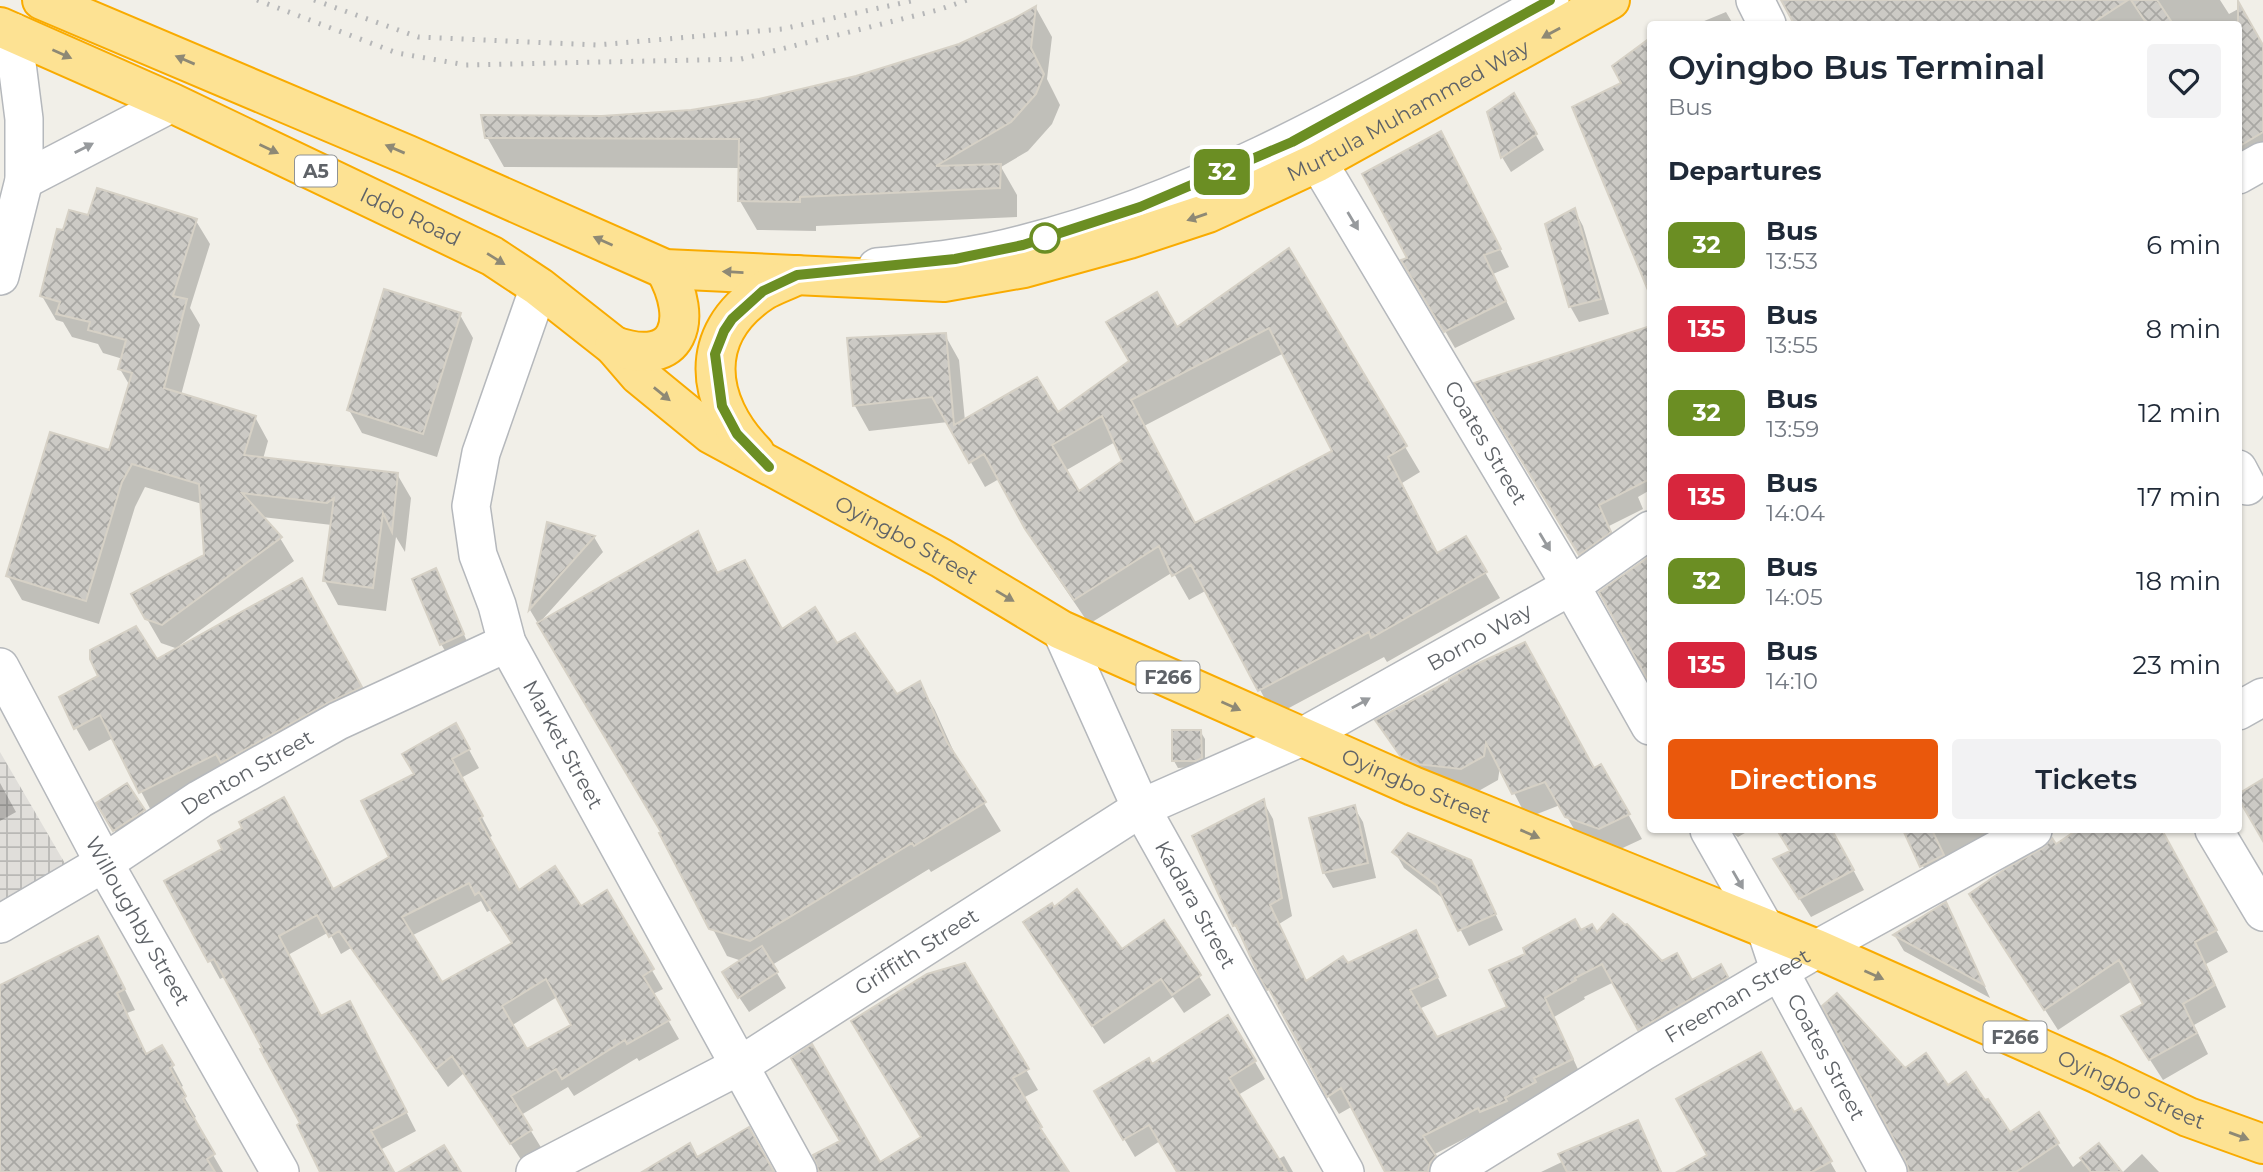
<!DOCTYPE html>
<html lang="en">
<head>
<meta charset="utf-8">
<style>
	body { margin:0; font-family:Montserrat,sans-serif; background:#f2f2f3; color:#1f2937; height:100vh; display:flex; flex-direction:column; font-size:26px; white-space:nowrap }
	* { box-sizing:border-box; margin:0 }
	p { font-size:23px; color:#747a83 }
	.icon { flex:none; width:38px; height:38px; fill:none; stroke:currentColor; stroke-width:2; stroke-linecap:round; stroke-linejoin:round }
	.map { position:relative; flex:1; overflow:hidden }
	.drawer { position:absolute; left:1647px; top:21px; width:595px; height:812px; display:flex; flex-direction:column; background:#fff; border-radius:7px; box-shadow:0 2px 5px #0004 }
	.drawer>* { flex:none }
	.badge { padding:0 14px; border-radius:10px; font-size:24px; line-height:46px }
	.map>.badge { position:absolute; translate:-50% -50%; box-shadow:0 0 0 4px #fff }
	h2 { padding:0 21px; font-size:26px; line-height:63px }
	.round { display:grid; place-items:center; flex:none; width:74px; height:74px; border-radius:7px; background:#f2f2f3 }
	.head { display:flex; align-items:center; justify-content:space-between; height:119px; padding:0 21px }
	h1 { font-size:33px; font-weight:600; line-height:52px }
	.button { display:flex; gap:14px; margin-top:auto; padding:14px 21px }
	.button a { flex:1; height:80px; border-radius:7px; background:#ea580c; color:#fff; font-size:28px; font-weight:600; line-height:80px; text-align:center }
	.button a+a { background:#f2f2f3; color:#1f2937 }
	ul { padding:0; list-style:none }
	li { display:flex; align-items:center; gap:21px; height:84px; padding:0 21px }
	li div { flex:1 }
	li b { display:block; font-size:26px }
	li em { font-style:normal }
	li .badge { min-width:77px; font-weight:700; text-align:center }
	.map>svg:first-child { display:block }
</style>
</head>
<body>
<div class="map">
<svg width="2263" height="1172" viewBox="0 0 2263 1172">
	<defs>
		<pattern id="industrial-grid" width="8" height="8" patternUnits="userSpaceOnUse" patternTransform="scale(1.75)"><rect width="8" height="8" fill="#e0deda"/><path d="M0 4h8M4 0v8" fill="none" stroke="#b9b8b5"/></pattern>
		<pattern id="building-cross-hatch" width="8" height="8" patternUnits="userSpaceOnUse" patternTransform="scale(1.75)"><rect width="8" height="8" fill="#cccac5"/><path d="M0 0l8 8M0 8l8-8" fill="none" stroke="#a9a8a4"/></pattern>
	</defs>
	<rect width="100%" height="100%" fill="#f1efe8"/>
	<path fill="url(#industrial-grid)" d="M0 752 70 872 0 926Z"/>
	<path fill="#0003" fill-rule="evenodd" d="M1785 0H2220L2229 14 2240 8 2263 48V161L2238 179V24H1796L1785 5Z
		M1036 8 1052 37 1047 79 1060 105 1052 124 1028 151 1001 167 1017 195V217L816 226V231L757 230 740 201 741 168 504 167 487 137 602 118 691 112 760 101 856 78 959 45Z
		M1726 12 1733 24H1697Z
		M1650 40V290L1624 83Z
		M1514 95 1544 150 1511 172 1502 157Z
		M1450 150 1509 267 1493 274 1515 319 1455 348 1404 261 1410 259Z
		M1575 211 1583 226 1609 314 1579 322 1570 306Z
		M89 217 196 221 210 244 190 308 200 325 181 395 255 417 268 441 263 459 397 474 411 498 405 552 396 537 386 611 338 605 325 581 332 525 262 517 280 538 294 561 180 645 182 647 315 603 374 711 154 816 113 738 89 751 76 728 156 661 178 649 161 643 147 619 205 556 202 504 145 487 135 507 99 624 22 600 8 576 110 453 130 386 120 369 123 359 103 353 98 344 72 337 63 322 56 320 42 296 64 233Z
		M1288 250 1420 472 1402 483 1438 554 1465 538 1500 598 1387 662 1384 657 1274 716 1207 590 1189 600 1173 572 1089 624 1042 555 999 479 985 487 948 422 869 431 855 406 945 335 959 360 965 421 1057 415ZM1284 353 1335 452 1195 525 1144 426ZM1115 442 1124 462 1078 494 1065 471Z
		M460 315 473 338 437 457 362 433 349 410Z
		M1650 328V490L1638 497 1643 509 1609 526 1621 553 1592 574 1477 384Z
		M548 524 594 537 603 552 541 621 697 533 719 574 782 631 837 645 897 696 919 683 935 710 958 761 1001 831 931 872 929 869 772 965 786 988 749 1012 733 988 742 961 727 956 663 833 530 610Z
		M1650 558V680L1601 593Z
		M435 571 471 650 450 659 441 644Z
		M1451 682 1594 770 1601 766 1642 839 1614 852 1581 841 1560 805 1527 818 1500 766 1498 780 1475 793 1417 781 1378 721Z
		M456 726 479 768 461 778 492 836 488 838 518 892 580 909 606 893 663 989 653 994 679 1039 639 1061 637 1058 574 1096 568 1087 521 1115 542 1149 522 1161 464 1073 448 1087 351 948 341 954 329 932 288 955 321 1018 360 1021 416 1131 380 1150 392 1172H321L302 1124 265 1049 226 976 220 979 210 961 391 858 416 774ZM481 901 487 912 491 910 513 944 441 984 411 936ZM557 997 573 1025 526 1052 511 1026Z
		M1200 731 1205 739V766L1178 768 1174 761Z
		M0 783 16 812 0 821Z
		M126 785 152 827 124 845 107 819Z
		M1263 801 1273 819 1292 916 1279 924 1307 983 1415 932 1447 996 1419 1009 1436 1039 1509 1008 1581 933 1597 935 1662 964 1692 982 1720 966 1737 996 1650 1047 1614 982 1584 997 1585 999 1554 1017 1582 1078 1433 1155 1444 1172H1387L1353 1106 1339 1114 1328 1096 1235 926 1194 837Z
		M1354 807 1363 822 1376 878 1333 888 1324 873 1311 819Z
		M1728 830H1750L1738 837Z
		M1779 830H1827L1843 851 1864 890 1811 917 1787 879 1792 852Z
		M1905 830H1991L1997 841 1934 888Z
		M2080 830H2107L2112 837 2124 830H2161L2228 952 2206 964 2226 1007 2194 1025 2208 1054 2163 1080 2136 1038 2145 1004 2132 981 2058 1030 1984 915 2055 846Z
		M1395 852 1470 861 1503 930 1469 946 1445 900 1404 868Z
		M1946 905 1954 920 1990 998 1904 951 1895 936Z
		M1164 922 1211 995 1184 1013 1173 997 1104 1044 1037 941 1122 951Z
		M109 958 135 1010 127 1013 147 1055 162 1047 183 1086 179 1088 196 1117 192 1119 223 1172H0V987Z
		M964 965 1038 1090 1023 1098 1067 1172H820L879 1164 923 1137Z
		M1255 1062 1265 1079 1238 1095 1277 1160 1284 1156 1293 1172H1178L1160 1141 1135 1157 1096 1092 1152 1066Z
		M1905 1070 1947 1087 2009 1135 2038 1115 2073 1167 2099 1146 2119 1172H1911Z
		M1801 1111 1836 1172H1680L1794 1114Z
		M1637 1122 1662 1172H1541L1564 1161Z
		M2142 1154 2159 1172H2123Z"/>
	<path fill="url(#building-cross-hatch)" stroke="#d6d1c6" stroke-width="2" fill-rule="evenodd" d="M1781 0H2128L2091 24H1794Z
		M2131 0H2157L2173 24H2147Z
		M2238 1 2263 45V132L2238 147Z
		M1036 6 1031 48 1044 74 1036 94 1011 122 936 166 1001 164 1000 188 800 197V202L738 201 739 139 485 138 481 115 602 116 691 110 759 99 856 76 959 44 1013 19Z
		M1650 38V295L1572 107 1621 83 1612 66Z
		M1514 93 1537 134 1501 158 1487 112Z
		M1441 131 1501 249 1484 255 1506 301 1444 332 1401 260 1407 258 1362 174Z
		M97 188 197 219 173 296 187 299 164 388 256 416 244 455 398 473 392 532 383 513 373 588 323 581 334 498 327 503 242 493 282 537 162 625 145 619 131 594 204 555 199 484 132 464 122 482 86 601 6 576 50 432 109 450 132 373 118 369 126 340 88 330 90 322 56 314 60 302 40 296 57 229 63 230 69 210 88 215Z
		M1575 208 1601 299 1569 307 1545 224Z
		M1289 248 1407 446 1388 457 1437 553 1466 536 1487 572 1371 638 1369 632 1258 691 1191 565 1172 576 1159 546 1074 600 1025 529 984 454 969 463 932 397 853 406 847 338 946 333 954 425 1037 377 1058 412 1129 361 1106 322 1157 292 1177 327ZM1269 328 1332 451 1195 523 1131 400ZM1102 416 1122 461 1079 491 1052 445Z
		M384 289 461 313 423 434 347 410Z
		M1650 326V479L1599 505 1611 532 1579 555 1474 383Z
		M547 522 595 536 529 610Z
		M698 531 717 573 745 560 782 629 815 607 837 643 855 633 897 694 920 681 947 742 986 802 914 846 912 843 750 941 709 929 659 833 661 832 537 623Z
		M1650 556V684L1599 592Z
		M436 568 464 634 440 645 412 579Z
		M302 578 362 687 328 703 221 763 216 754 139 793 100 715 74 729 59 697 98 676 90 659V650L136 626 157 659Z
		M1525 642 1594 768 1601 764 1630 814 1599 829 1565 817 1545 782 1512 794 1486 743 1484 756 1461 769 1417 764 1401 757 1375 720 1449 681V679L1472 666Z
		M456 723 470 749 452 759 483 816 479 819 519 890 555 866 581 906 607 890 654 969 643 976 670 1020 627 1044 625 1040 562 1079 556 1069 511 1096 532 1130 510 1144 452 1056 436 1069 339 931 329 937 317 915 279 936 321 1016 350 1001 407 1112 371 1131 394 1172H320L297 1125 300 1123 260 1049 262 1048 214 959 208 962 164 881 222 849 218 841 242 828 239 822 284 797 333 889 389 857 361 801 414 774 402 754ZM469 883 475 895 479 892 512 943 442 982 402 917ZM546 979 571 1025 527 1049 502 1006Z
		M1172 730H1201L1202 758 1196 761H1172Z
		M2263 779V841L2238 798V794Z
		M127 783 145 810 113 831 96 803Z
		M1264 799 1282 898 1270 905 1306 981 1343 956 1348 963 1416 930 1438 977 1410 990 1437 1037 1507 1007 1489 970 1525 954 1523 948 1575 919 1581 930 1592 924 1597 932 1613 914 1625 925 1627 924 1662 961 1677 953 1692 980 1721 964 1728 977 1638 1030 1602 964 1575 978 1576 980 1545 998 1573 1059 1534 1078 1536 1082 1505 1098 1507 1101 1480 1112 1478 1108 1423 1136 1436 1156 1430 1163 1428 1172H1385L1341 1088 1327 1097 1269 989 1267 990 1260 978 1236 925 1233 926 1192 836Z
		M1355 805 1368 863 1323 873 1309 818Z
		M1777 830H1832L1854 870 1799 899 1773 859 1790 851Z
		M1903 830H1932L1944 855 1920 867Z
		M2077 830H2162L2217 930 2195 942 2215 985 2183 1004 2197 1033 2149 1060 2121 1016 2143 1004 2119 960 2044 1010 1969 894 2008 867 2043 848 2052 838 2056 844Z
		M1408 833 1471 860 1496 914 1458 931 1437 886 1392 852Z
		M1077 889 1122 949 1164 920 1201 975 1172 995 1161 979 1092 1026 1023 922 1052 903 1054 907Z
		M1946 902 1954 919 1984 985 1893 935Z
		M98 936 125 989 117 993 146 1054 162 1045 174 1065 170 1068 186 1096 183 1099 215 1154 207 1159 215 1172H0V985Z
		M762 946 778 972 738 998 722 972Z
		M965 963 1029 1069 1013 1078 1042 1127 1040 1128 1069 1172H819L813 1155 840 1141 791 1058 812 1044 880 1162 921 1137 851 1021 927 974Z
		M1837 993 1905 1068 1926 1053 1948 1085 1966 1072 1985 1100 1988 1099 2010 1132 2039 1112 2059 1143 2016 1172H1909L1906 1162 1822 1006Z
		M1228 1015 1256 1061 1229 1078 1287 1172H1177L1149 1125 1123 1140 1094 1091 1149 1058 1152 1064Z
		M1761 1052 1794 1112 1801 1108 1832 1161 1812 1172H1677L1707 1155 1676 1099Z
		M1638 1120 1661 1172H1567L1558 1154Z
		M749 1127 774 1172H642L690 1143 697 1157Z
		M2099 1143 2122 1172H2091L2080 1158Z
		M444 1145 461 1172H399Z"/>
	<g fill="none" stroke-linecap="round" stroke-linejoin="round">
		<defs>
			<g id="minor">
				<path d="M1755 0 1767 24"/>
				<path id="s1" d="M1318 162 1571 586 1650 726"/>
				<path d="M2238 175 2263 161"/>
				<path d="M24 180 172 103"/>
				<path d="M877 267C926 262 975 257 1023 244 1211 197 1382 93 1550 0"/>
				<path d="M0 276 24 180V119L13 32"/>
				<path id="s2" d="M539 287 481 453 471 506 478 555 497 605 507 643 798 1172"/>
				<path d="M2238 469 2247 486"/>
				<path id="s3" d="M1061 630 1141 808 1345 1172"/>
				<path id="s4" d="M0 667 104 863 280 1172"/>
				<path d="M2238 711 2263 697"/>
				<path id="s5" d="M1709 830 1766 930 1780 972 1888 1172"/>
				<path d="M2214 830 2263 912"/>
				<path id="s6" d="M0 924 104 863 200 799 338 721 507 643"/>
				<path id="s7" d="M535 1172 739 1066 1141 808 1302 737 1571 586 1650 530"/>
				<path id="s8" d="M1449 1172 1644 1051 1817 949 2033 830"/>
			</g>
			<g id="highway">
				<path id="s9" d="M42 0 408 155 665 269 944 282 1024 268 1129 239 1208 213 1318 162 1610 0"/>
				<path id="s10" d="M0 27 172 103 492 256 539 287 614 346 639 375 711 434 941 558 1061 630 1413 786 1817 949 2098 1074 2188 1117 2263 1144"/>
				<path d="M614 346C680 369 694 320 665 269"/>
				<path d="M755 453C705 402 697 334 763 291 773 285 786 281 797 275"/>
			</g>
		</defs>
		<use href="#minor" stroke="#b5b8bc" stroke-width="40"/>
		<use href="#highway" stroke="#f9ab00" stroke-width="42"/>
		<use href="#minor" stroke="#fff" stroke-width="37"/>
		<use href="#highway" stroke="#fde293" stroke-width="38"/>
		<path stroke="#b6b7b8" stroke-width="5" stroke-dasharray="2 9" stroke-linecap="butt" d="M257 0 397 53 466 65 741 59 938 10 967 0
			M314 0 418 37 597 45 782 29 916 0"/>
	</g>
	<defs><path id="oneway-solid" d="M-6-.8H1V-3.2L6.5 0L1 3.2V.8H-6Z" transform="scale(1.75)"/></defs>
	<g fill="#8e8975">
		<use href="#oneway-solid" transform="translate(1551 33) rotate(151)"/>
		<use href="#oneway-solid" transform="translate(62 54) rotate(24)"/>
		<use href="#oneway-solid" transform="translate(185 60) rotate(-157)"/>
		<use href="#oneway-solid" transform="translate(269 149) rotate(25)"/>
		<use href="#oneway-solid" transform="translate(395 149) rotate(-157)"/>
		<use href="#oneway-solid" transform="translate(1197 217) rotate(161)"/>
		<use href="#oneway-solid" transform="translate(603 241) rotate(-156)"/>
		<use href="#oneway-solid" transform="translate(496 259) rotate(32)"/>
		<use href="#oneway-solid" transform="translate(733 272) rotate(-177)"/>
		<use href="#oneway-solid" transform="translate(662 394) rotate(39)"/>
		<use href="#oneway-solid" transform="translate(1005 596) rotate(31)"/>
		<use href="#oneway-solid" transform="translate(1231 706) rotate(24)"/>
		<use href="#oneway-solid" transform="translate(1530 834) rotate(23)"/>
		<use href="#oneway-solid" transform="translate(1874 975) rotate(24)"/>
		<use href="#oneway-solid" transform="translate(2239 1136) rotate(20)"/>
	</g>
	<g fill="#979a9d">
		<use href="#oneway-solid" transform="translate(84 148) rotate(-27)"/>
		<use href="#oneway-solid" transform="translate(1353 221) rotate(59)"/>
		<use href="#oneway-solid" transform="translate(1545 542) rotate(59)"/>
		<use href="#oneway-solid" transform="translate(1361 703) rotate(-29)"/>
		<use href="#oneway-solid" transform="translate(1738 880) rotate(60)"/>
	</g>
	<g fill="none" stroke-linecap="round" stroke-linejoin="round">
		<defs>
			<path id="line" d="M769 467 737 434 722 406 715 354 724 331 732 319 763 291 797 275 955 259 1023 245 1140 207 1292 142 1550 0"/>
		</defs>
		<use href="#line" stroke="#fff" stroke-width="16"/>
		<use href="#line" stroke="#6b8e23" stroke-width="10"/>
	</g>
	<circle fill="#fff" stroke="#6b8e23" stroke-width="3.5" cx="1045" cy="238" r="14"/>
	<g text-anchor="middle" stroke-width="6" stroke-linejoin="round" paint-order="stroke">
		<g fill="#fff" stroke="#8f9295" stroke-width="2">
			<rect x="295" y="155.5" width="42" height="31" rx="5"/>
			<rect x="1136.5" y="661.5" width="63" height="31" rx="5"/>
			<rect x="1983.5" y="1021.5" width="63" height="31" rx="5"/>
		</g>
		<g font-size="19" font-weight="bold" fill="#5f6368">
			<text x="316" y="178">A5</text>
			<text x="1168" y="684">F266</text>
			<text x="2015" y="1044">F266</text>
		</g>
		<g font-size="21" fill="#5f6368" stroke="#fff">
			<text dy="7" stroke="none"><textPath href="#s9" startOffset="1456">Murtula Muhammed Way</textPath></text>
			<text dy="7" stroke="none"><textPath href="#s10" startOffset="452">Iddo Road</textPath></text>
			<text dy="7" stroke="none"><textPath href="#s1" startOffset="327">Coates Street</textPath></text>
			<text dy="7" stroke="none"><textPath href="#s10" startOffset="1048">Oyingbo Street</textPath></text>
			<text dy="7" stroke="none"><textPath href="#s7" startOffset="1087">Borno Way</textPath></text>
			<text dy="7" stroke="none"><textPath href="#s2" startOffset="488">Market Street</textPath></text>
			<text dy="7" stroke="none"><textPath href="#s6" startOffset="290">Denton Street</textPath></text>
			<text dy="7" stroke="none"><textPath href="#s10" startOffset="1615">Oyingbo Street</textPath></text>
			<text dy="7" stroke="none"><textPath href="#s3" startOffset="306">Kadara Street</textPath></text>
			<text dy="7" stroke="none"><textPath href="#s4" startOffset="289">Willoughby Street</textPath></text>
			<text dy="7" stroke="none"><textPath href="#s7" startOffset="441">Griffith Street</textPath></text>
			<text dy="7" stroke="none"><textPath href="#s8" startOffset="338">Freeman Street</textPath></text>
			<text dy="7" stroke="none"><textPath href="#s5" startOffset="256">Coates Street</textPath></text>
			<text dy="7" stroke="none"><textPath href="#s10" startOffset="2392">Oyingbo Street</textPath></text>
		</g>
	</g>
</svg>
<b class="badge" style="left:1222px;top:172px;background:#6b8e23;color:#fff">32</b>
<section class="drawer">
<div class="head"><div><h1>Oyingbo Bus Terminal</h1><p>Bus</p></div><a class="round"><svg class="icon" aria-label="heart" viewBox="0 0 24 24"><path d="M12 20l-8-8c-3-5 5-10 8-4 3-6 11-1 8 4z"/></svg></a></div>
<h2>Departures</h2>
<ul>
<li><span class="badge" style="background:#6b8e23;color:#fff">32</span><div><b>Bus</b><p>13:53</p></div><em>6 min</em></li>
<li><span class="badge" style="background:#d7263d;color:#fff">135</span><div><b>Bus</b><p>13:55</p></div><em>8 min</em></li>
<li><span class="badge" style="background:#6b8e23;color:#fff">32</span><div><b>Bus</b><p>13:59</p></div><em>12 min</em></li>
<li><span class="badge" style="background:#d7263d;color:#fff">135</span><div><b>Bus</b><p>14:04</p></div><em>17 min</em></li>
<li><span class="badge" style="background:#6b8e23;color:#fff">32</span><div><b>Bus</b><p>14:05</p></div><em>18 min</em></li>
<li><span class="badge" style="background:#d7263d;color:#fff">135</span><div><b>Bus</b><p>14:10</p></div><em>23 min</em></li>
</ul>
<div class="button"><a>Directions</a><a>Tickets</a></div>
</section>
</div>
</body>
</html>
